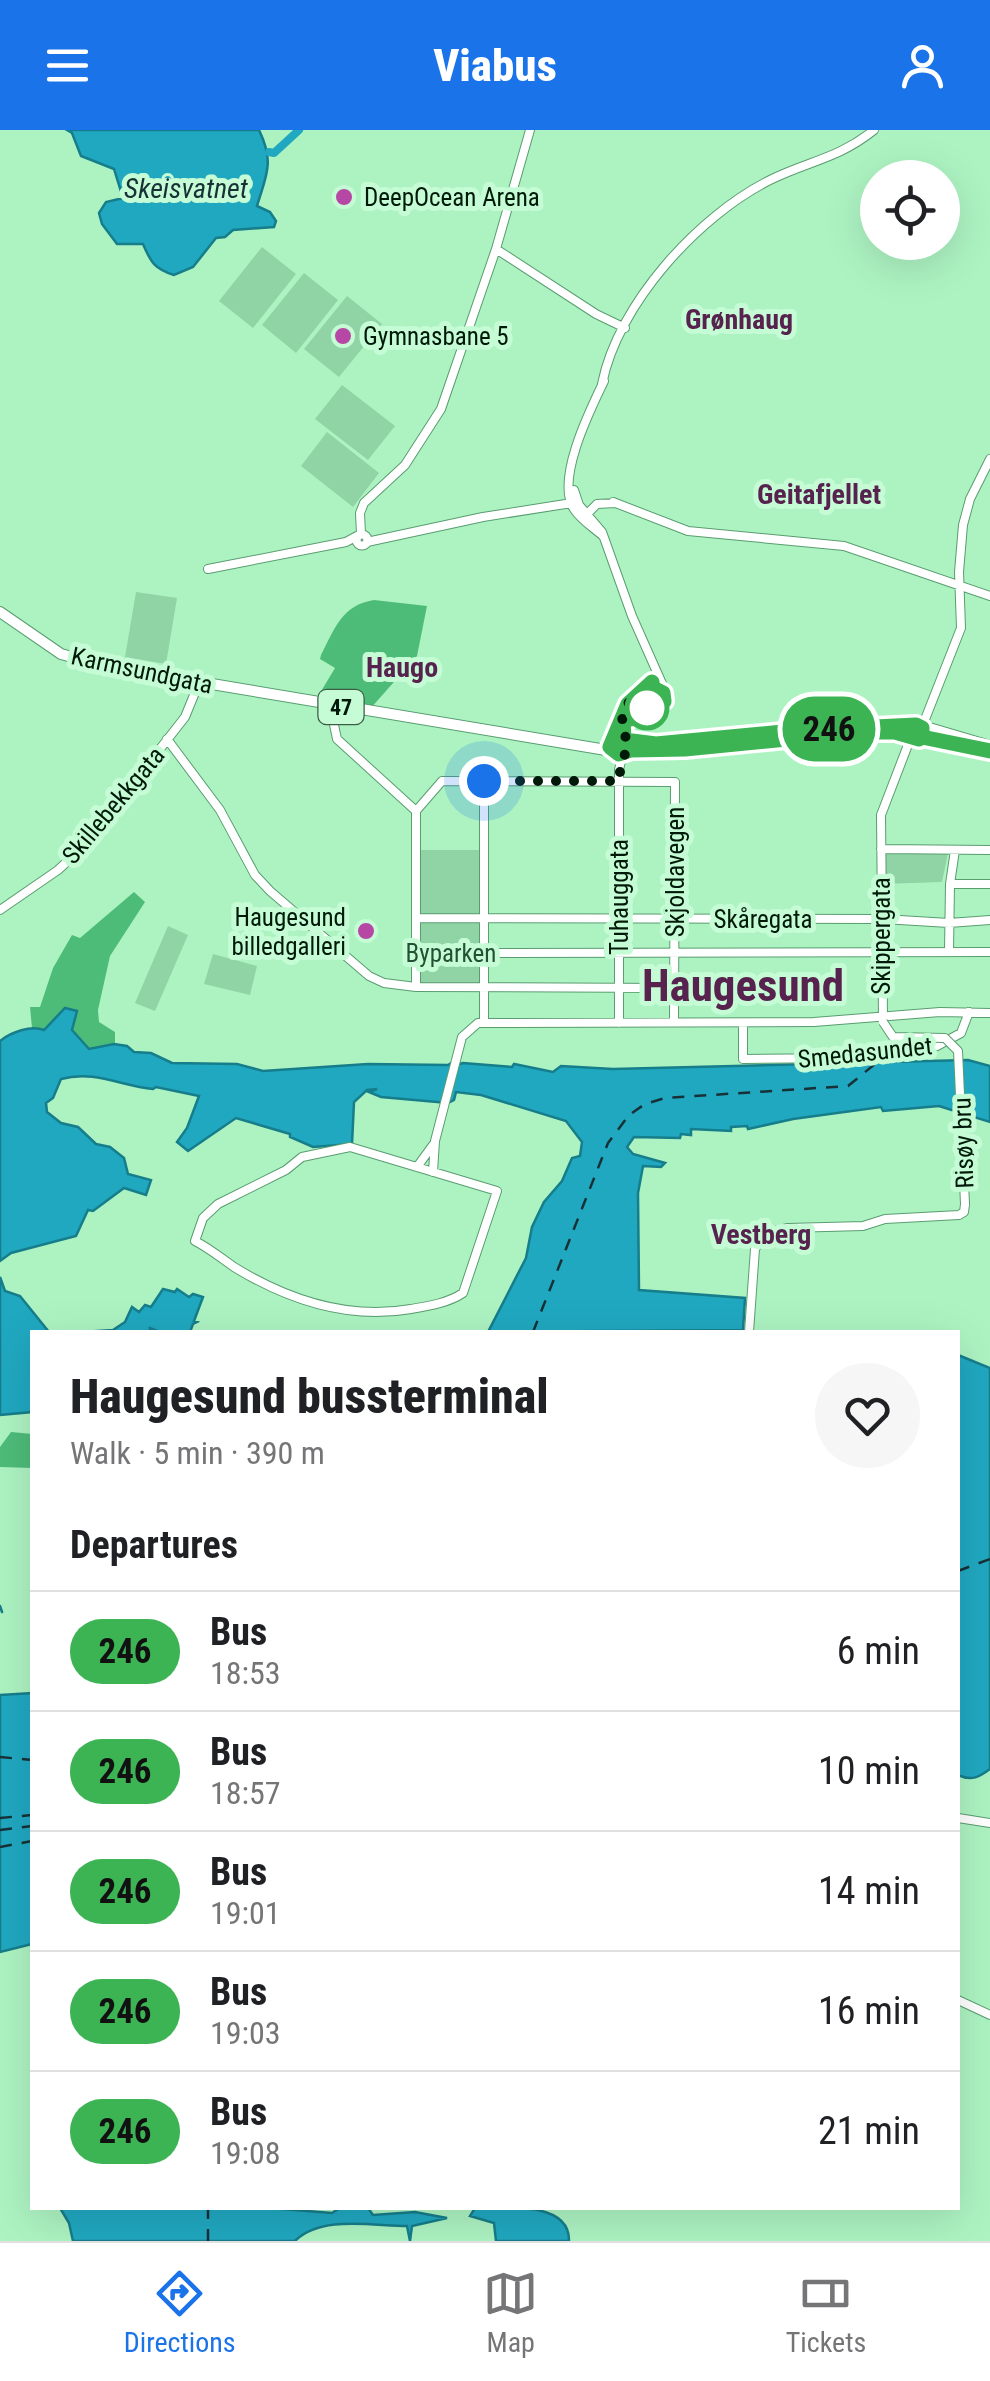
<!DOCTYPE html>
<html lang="en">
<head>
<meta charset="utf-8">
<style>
	body { margin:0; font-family:"Roboto Condensed",sans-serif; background:#f6f6f6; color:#202124; height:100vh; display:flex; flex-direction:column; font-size:38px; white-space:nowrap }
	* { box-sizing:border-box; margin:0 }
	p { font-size:32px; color:#757577 }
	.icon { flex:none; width:55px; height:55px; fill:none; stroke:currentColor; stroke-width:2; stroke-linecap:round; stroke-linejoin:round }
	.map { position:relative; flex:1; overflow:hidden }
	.panel { position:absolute; left:30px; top:1200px; width:930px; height:880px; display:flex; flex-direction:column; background:#fff; border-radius:0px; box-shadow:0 10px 40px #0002 }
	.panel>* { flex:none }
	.badge { padding:0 20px; border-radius:32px; font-size:35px; line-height:65px }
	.fabs { position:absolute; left:860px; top:30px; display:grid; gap:20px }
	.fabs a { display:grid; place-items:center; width:100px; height:100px; border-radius:50%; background:#fff; box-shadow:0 10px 40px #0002; font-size:50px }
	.you { position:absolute; width:50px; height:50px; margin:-25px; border:8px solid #fff; border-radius:50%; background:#1a73e8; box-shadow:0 0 0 15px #1a73e833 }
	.map>.badge { position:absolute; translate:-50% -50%; box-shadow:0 0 0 5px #fff }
	h2 { padding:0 40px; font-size:38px; line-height:90px }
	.round { display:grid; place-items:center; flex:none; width:105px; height:105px; border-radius:52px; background:#f6f6f6 }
	.overview { display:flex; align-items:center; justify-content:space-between; height:170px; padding:0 40px }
	h1 { font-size:48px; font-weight:800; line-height:75px }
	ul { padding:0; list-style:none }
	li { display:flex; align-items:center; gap:30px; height:120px; padding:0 40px; border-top:2px solid #e0e0e0 }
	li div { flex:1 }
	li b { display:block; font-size:38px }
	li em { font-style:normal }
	li .badge { min-width:110px; font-weight:700; text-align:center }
	header { display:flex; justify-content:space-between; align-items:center; height:130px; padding:0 40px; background:#1a73e8; color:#fff; font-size:45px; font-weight:800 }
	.menu { display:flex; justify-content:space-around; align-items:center; height:140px; border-top:2px solid #e0e0e0; background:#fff; font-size:28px; color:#757577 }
	.menu a { display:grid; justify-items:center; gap:5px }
	.menu .current { color:#1a73e8 }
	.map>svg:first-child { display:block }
</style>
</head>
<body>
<header><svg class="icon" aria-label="menu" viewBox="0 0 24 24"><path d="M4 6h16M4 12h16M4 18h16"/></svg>Viabus<svg class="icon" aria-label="person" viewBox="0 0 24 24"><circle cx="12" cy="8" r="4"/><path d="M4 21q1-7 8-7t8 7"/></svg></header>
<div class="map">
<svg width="990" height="2111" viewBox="0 0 990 2111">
	<rect width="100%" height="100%" fill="#adf3c2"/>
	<path fill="#90d3a5" d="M262 117 296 144 253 198 219 171Z
		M304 143 338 170 296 223 262 195Z
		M347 166 382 194 339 247 304 219Z
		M342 255 395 296 368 330 315 289Z
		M327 302 379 343 353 377 301 336Z
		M136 462 177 468 166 534 125 527Z
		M416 720H483V789L416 788Z
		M885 723H948L942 752 882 754Z
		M420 791 481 792 482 855 420 854Z
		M168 796 188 805 155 881 135 873Z
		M213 824 257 836 250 865 204 854Z"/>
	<path fill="#4ebc79" d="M374 470 427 476 417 526 370 579 317 568 335 538 320 529 321 525C335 498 342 475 374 470Z
		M134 762 145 772 110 826 98 880 99 892 115 902V914L89 919 75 906 64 879 44 900 32 898 30 877H40L53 838 72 805 80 808Z
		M11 1302 32 1304V1338L0 1337V1317Z"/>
	<path fill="#20a8c1" stroke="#167d8a" stroke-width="2.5" d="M67 0H259C275 33 266 45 257 76L270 82 276 91 274 97 233 100 225 107 216 108 193 137 174 145C155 139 151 133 143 114H117L102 94 99 83 106 72 123 68 114 39 81 26 72 3Z
		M65 878 77 881 72 900 89 919 114 914 127 916 134 922 151 923 172 933 237 934 263 941 368 934 448 935 453 932 455 935 463 933 512 937 514 934 553 942 561 936 613 939 968 930 990 936V992L939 976 883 981 881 977 793 989 748 999 747 996 731 997V1001L691 999V1005L681 1004 680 1008 634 1007 627 1017 633 1024 665 1033 661 1037 643 1036 638 1063 639 1160 745 1168 743 1200 488 1202 526 1128 532 1097 544 1072 562 1051 572 1028 580 1026 582 1012 566 991 481 965 456 962 454 970 448 973 381 967 369 962 377 959 367 960 354 972 352 1014 313 1017 290 1007V1004L236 988 188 1021 177 1012 187 998 199 966 156 957 153 959C121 956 95 940 61 949L53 968 46 973 47 982 61 993 78 997 96 1014 110 1017 124 1028 128 1044 151 1050 146 1065 124 1058 93 1081 88 1080 76 1106 11 1123 0 1131V911C11 902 31 895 44 900Z
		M0 1147 5 1161 20 1166 49 1202H32V1282L0 1285Z
		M163 1159 175 1162 177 1159 189 1167 193 1164 203 1167 194 1191 197 1192 193 1194 190 1202H160L150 1198V1202H82L113 1200 125 1192 132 1177 139 1182 145 1175 151 1177Z
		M958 1225 990 1238V1639C978 1648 971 1651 958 1645Z
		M32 1563V1814L0 1822V1565Z
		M60 2078H269L332 2083 340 2078H368L373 2085 415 2082 447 2088 412 2096 410 2111 407 2096C373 2096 321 2085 295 2111H73L69 2093Z
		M475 2078C502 2078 570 2070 569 2111H496L494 2093 470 2086Z"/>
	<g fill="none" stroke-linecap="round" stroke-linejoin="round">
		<path stroke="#167d8a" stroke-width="2.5" d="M0 1476 2 1482"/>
		<path stroke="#20a8c1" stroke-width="8" d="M269 22 274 23 299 0"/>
		<path stroke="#173137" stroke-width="2.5" stroke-dasharray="12 10" stroke-linecap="butt" d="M533 1202 608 1013 629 985 645 974 665 968 848 956 875 934
			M958 1441 990 1429
			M0 1627 32 1630
			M0 1688 32 1685
			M0 1700 32 1696
			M0 1717 32 1711
			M208 2111V2078"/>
		<defs>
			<path id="secondary" d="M530 0 496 119 596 184 625 198
				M602 254C618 174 698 86 770 50 808 31 838 29 874 0
				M574 360 579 375 602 402 632 486 660 549
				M613 372 688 401 844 416 990 466
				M585 386 597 374 615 373
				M361 404 360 383 364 373 405 335 441 279 496 119
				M356.5 410a5.5 5.5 0 1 1 11 0a5.5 5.5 0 1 1-11 0Z
				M603 406C594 398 581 390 574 379 555 350 590 280 604 251
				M367 412 483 387 572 373
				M208 439 346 412 357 406
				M652 554a5 5 0 1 1 10 0a5 5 0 1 1-10 0Z
				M338 573 333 590 337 609 416 681
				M922 597 961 498 959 442 963 395 970 369 990 329
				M167 609 220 680 255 745 270 761 369 846 384 853 416 857 674 858
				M613 609 628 574 652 551
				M416 681 442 651 675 652 674 892
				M416 681V857
				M881 719 990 720
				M950 754H990
				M0 780 58 740 84 716 185 587 201 548
				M416 788 883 789 949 793 990 790
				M949 822 950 754 955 720
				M484 823 990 822
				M883 888 881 685 911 607
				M484 893V651
				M619 893V640L623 622
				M743 893V929L848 928 937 916 961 903 969 882
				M350 1017 497 1061 463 1163C448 1173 429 1176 411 1179 348 1190 288 1170 234 1137 221 1128 209 1118 195 1111L203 1088 218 1074 286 1040 302 1027Z
				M417 1037 433 1015
				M433 1042 435 1011 462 907 478 893 814 892 940 882 990 883
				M749 1202 755 1119 766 1103 788 1098 863 1096 885 1089 959 1085 964 1082 965 1074
				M958 1688 990 1693
				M958 1870 990 1885"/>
			<path id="primary" d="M0 482 61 524 104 536 612 621
				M922 598 921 607 915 609 910 606 911 597 919 595 990 616
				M889 602 910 606
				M610 616a8 8 0 1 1 16 0a8 8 0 1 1-16 0Z
				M624 611 656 614 793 601 911 597
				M624 621 648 620"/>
		</defs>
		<use href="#secondary" stroke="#599d70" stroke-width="10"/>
		<use href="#primary" stroke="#599d70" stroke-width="12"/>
		<use href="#secondary" stroke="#fff" stroke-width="8"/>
		<use href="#primary" stroke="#fff" stroke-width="10"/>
		<defs>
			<path id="secondary-bridge" d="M883 892 893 907 945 908 958 921 965 1074"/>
		</defs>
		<use href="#secondary-bridge" stroke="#599d70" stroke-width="10" stroke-linecap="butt"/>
		<use href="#secondary-bridge" stroke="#fff" stroke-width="8"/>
	</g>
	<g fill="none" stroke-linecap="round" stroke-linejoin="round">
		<defs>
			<path id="line" d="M919 609 895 602H859L685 619 631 620 619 624 610 617 628 574 652 552 653 558 663 563 664 571 631 584 630 589H623L624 610 656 614 793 601 916 595 922 598V607L990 621"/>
		</defs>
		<use href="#line" stroke="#fff" stroke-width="22"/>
		<use href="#line" stroke="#3cb454" stroke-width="15"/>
		<path stroke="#001908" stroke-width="10" stroke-dasharray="0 18" d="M484 651H619C619 639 625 628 626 618 628 597 610 582 639 565L647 578"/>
	</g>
	<g fill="#b647a5" stroke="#c5fcd5" stroke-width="4">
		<circle cx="344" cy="67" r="10"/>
		<circle cx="343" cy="206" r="10"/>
		<circle cx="366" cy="801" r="10"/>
	</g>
	<circle fill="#fff" stroke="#3cb454" stroke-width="5" cx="647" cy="578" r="20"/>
	<g text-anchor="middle" stroke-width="10" stroke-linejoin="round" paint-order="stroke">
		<rect fill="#c5fcd5" stroke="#3b5d46" stroke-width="2.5" x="318.5" y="560" width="45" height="34" rx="8"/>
		<g font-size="22" font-weight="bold" fill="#001908">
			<text x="341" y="585">47</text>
		</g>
		<g font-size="25" fill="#001908" stroke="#c5fcd5" text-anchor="start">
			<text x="364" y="76">DeepOcean Arena</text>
			<text x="363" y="215">Gymnasbane 5</text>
			<text x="346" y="796" text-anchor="end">Haugesund<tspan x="346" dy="29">billedgalleri</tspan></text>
		</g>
		<g font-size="25" fill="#001908" stroke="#c5fcd5">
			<text transform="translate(142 540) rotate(12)" y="9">Karmsundgata</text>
			<text transform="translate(113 675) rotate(-50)" y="9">Skillebekkgata</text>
			<text transform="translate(675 742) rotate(-90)" y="9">Skjoldavegen</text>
			<text transform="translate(619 767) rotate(-90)" y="9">Tuhauggata</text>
			<text x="763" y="798">Skåregata</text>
			<text transform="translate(881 806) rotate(-90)" y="9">Skippergata</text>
			<text transform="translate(865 922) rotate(-6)" y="9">Smedasundet</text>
			<text transform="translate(963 1013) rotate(-92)" y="9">Risøy bru</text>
		</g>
		<g font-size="25" fill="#245034" stroke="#c5fcd5">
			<text x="451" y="832">Byparken</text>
		</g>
		<g font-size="28" font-style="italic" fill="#173137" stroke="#c5fcd5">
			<text x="186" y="68">Skeisvatnet</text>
		</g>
		<g font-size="28" font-weight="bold" fill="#58224f" stroke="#c5fcd5">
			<text x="739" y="199">Grønhaug</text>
			<text x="819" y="374">Geitafjellet</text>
			<text x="402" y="547">Haugo</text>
			<text x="761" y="1114">Vestberg</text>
		</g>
		<g font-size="45" font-weight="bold" fill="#58224f" stroke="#c5fcd5">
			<text x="743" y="871">Haugesund</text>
		</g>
	</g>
</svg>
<div class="fabs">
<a><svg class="icon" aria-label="locate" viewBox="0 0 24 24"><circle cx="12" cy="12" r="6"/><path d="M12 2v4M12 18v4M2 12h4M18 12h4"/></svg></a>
</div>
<div class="you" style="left:484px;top:651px"></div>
<b class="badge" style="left:829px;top:599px;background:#3cb454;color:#111">246</b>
<section class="panel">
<div class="overview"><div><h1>Haugesund bussterminal</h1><p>Walk · 5 min · 390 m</p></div><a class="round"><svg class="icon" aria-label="heart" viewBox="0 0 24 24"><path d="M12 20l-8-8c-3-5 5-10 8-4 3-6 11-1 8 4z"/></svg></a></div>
<h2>Departures</h2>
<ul>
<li><span class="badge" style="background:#3cb454;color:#111">246</span><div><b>Bus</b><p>18:53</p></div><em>6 min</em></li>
<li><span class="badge" style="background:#3cb454;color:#111">246</span><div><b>Bus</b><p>18:57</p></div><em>10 min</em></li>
<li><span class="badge" style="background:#3cb454;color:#111">246</span><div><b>Bus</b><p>19:01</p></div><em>14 min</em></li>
<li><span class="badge" style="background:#3cb454;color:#111">246</span><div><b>Bus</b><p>19:03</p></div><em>16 min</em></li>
<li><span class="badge" style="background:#3cb454;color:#111">246</span><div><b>Bus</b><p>19:08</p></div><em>21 min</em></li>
</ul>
</section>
</div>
<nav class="menu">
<a class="current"><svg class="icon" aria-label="directions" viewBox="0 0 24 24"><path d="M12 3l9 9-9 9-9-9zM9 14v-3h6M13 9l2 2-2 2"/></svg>Directions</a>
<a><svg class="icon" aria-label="map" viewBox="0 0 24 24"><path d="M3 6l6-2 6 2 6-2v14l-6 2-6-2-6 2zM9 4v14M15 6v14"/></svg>Map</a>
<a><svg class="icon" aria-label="tickets" viewBox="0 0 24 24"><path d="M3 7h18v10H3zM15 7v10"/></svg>Tickets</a>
</nav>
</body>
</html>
